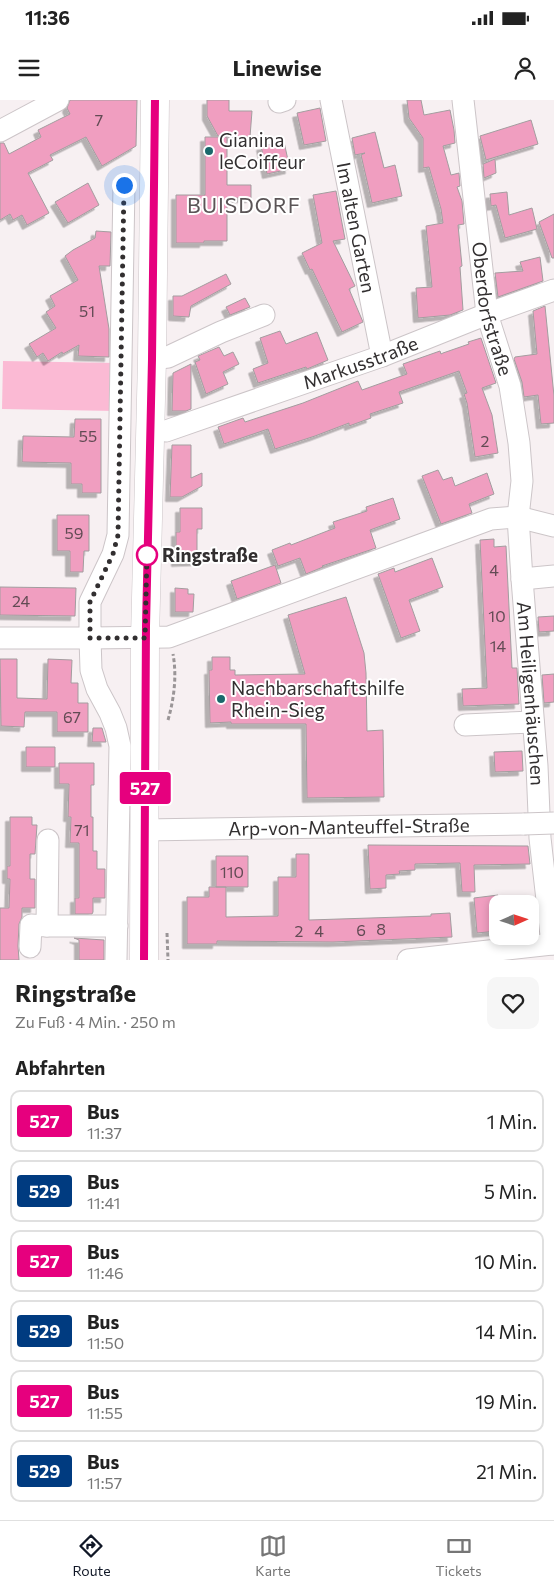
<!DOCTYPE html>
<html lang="de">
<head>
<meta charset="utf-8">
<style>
	body { margin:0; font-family:Commissioner,sans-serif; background:#f6f6f6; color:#222; height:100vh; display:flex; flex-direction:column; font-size:19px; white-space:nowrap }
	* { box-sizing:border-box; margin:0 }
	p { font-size:16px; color:#767676 }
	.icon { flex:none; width:28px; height:28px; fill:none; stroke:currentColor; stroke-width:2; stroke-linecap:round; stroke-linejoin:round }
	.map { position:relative; height:860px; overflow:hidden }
	.side { display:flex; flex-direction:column; background:#fff; flex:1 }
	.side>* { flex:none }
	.badge { padding:0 10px; border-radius:4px; font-size:18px; line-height:32px }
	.needle { width:32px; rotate:87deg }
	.controls { position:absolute; left:489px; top:795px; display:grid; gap:10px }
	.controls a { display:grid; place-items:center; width:50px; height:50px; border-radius:10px; background:#fff; box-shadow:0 2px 8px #0003; font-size:25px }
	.you { position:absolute; width:25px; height:25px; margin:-12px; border:4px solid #fff; border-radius:50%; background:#1a73e8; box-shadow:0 0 0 8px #1a73e833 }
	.map>.badge { position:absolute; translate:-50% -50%; box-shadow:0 0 0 2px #fff }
	h2 { padding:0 15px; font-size:19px; line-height:45px }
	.round { display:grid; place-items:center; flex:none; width:52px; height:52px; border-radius:10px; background:#f6f6f6 }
	.overview { display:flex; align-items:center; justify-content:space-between; height:85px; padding:0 15px }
	h1 { font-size:24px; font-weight:700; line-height:38px }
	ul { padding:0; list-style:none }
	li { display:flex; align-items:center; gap:15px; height:62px; margin:0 10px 8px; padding:0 5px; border:2px solid #e0e0e0; border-radius:10px }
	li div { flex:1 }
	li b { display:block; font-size:19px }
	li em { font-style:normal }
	li .badge { min-width:55px; font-weight:700; text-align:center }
	.status { display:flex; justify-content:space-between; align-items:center; height:35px; padding:0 25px; background:#fff; direction:ltr }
	.status svg { height:14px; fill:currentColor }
	header { display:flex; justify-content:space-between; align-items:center; height:65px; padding:0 15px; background:#fff; font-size:22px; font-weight:700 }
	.tabs { display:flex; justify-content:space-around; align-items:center; height:70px; border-top:1px solid #e0e0e0; background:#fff; font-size:14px; color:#767676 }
	.tabs a { display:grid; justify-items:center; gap:2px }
	.tabs .on { color:#111827 }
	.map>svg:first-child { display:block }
</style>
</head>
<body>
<div class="status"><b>11:36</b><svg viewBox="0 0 49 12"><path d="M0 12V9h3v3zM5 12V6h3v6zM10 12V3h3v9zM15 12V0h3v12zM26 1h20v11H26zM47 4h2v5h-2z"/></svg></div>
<header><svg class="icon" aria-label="menu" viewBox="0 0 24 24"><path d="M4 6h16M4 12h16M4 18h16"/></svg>Linewise<svg class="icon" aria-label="person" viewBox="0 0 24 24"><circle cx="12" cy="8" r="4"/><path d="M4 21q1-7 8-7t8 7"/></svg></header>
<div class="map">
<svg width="554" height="860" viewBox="0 0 554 860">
	<defs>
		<filter id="shadow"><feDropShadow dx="-4.5" dy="4.5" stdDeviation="0" flood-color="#0004"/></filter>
	</defs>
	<rect width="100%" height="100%" fill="#f7f0f2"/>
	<path fill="#fbbad4" d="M3 261 116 263 115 311 2 309Z"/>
	<path fill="#f09ec0" stroke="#a39d9f" filter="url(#shadow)" d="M70 0H137L136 46 102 66 86 37 50 55 53 60 28 73 49 113 27 125 22 115 13 120 10 114 0 120V43H4L9 54 41 37 38 30 70 14 67 8Z
		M207 0H229V11H252L250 37 218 36 207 16Z
		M407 0H421L424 15 450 10 454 30 455 43 443 46 451 75 459 73 460 86 457 87 462 101 464 124 458 125 462 166 460 167 463 210 450 215 418 218 416 188 432 187 426 126 443 123 441 109 429 67 423 68V38L409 18Z
		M320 8 326 41 304 45 297 13Z
		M531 20 538 44 486 60 480 36Z
		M375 32 384 68 395 65 402 96 372 103 361 55 365 53 355 55 352 38Z
		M205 37H227V85H251V98H227V141H204V143H176V95H205Z
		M284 42 290 69 267 74 261 46Z
		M495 59 496 73 484 78 483 64Z
		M88 83 99 105 68 123 55 102Z
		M336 91 345 139 333 141 355 186 349 189 363 222 342 232 312 169 310 170 302 153 322 143 313 95Z
		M507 92 509 115 532 108 537 129 505 138 496 105 491 106 490 94Z
		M554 114V158H552L539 122Z
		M96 131 111 132 110 166H99L109 229V257L78 256 79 245 63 254 62 252 48 261 43 253 37 257 29 244 56 228 46 212 55 206 50 196 78 180 65 156 73 150 95 138Z
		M540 157 543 181 498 197 495 173 523 171 520 162Z
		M226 174 231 184 191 206 189 217 173 216V196H182Z
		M245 198 250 207 230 215 226 207Z
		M545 206 554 296V323L541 324 538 295 524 297 522 282 514 259 515 257 537 254 533 211Z
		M280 231 286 244 317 232 328 260 307 269 306 267 258 283 253 269 268 263 260 238Z
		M481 238 496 283 482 288 492 315 498 353 475 357 467 303 464 294 467 293 459 271 399 292 403 303 370 314 371 318 349 326V323L315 336 275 349 268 329 224 344 218 327 243 318 245 322 303 303 358 281 362 290 407 274 403 264 440 251 441 254 443 253 469 244 468 242Z
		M219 247 224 256 233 252 239 264 223 272 228 284 206 294 195 262 200 260 198 256Z
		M191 264V309L186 311H172L173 273Z
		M75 319H101V393H82V384H71V363L22 362 23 336 74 337Z
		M172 345H191V378L202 373V386L182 397H170Z
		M438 370 443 380 452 377 455 386 487 373 494 394 469 404 472 413 441 424 422 376Z
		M393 398 400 419 370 430 376 448 322 466 323 467 306 474 300 458 278 466 272 450 290 443 291 445 335 428 333 422 367 411 366 407Z
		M180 408H202V429H197V461L176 462V432H180Z
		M57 415H89V451H84L83 472H70V451H57Z
		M494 439V447L506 446 512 568H517L519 604 463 606 462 589 487 588 480 440Z
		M432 458 443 487 409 500 420 531 401 538 378 474 394 468 395 472Z
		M275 465 281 483 237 499 231 481Z
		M0 487 76 488 75 516 0 515Z
		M175 488 188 489V494H194L193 512H175Z
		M346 497 364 553 366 573 367 631 383 630 384 697 307 698 306 624H231V622L210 623 209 570H212V557H230V570H235V575L305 574 288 515Z
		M554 516V531L539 532 538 517Z
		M0 559H17V598L47 599 48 559 72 560 71 583H78V603H88V632H57V612H25L24 627 1 626Z
		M554 574V602L544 603 542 575Z
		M93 628H102L106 642H92Z
		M26 647H55V667H26Z
		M522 651 523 671 495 672 494 652Z
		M59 663H94V685H91V717H93V751H97V769H105V798H93V812L92 814H75V798H79V743H70L71 717H68L69 684H59Z
		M10 717H32V725H37L35 754H30V779H35V808H22V817L19 824 18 846 19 860H0V808H9L10 779H7V766H10Z
		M368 745 528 746 530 764 474 765 475 792H462L460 763 415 764V770L399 771 400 774 386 775V788L370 789Z
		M296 754H309V820L431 816V814L450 813 452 837 333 842 217 841V844H187V797H209V787H226V817L278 816V777H296Z
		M216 756H248V787H216Z
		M498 795V831L477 833 474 798Z
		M74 838 104 840V860H79V840Z"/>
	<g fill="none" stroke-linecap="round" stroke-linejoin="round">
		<defs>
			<g id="minor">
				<path id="s1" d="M331 0 382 256"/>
				<path id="s2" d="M463 0 487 214 510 286 519 343 522 381 518 417 522 479 537 666 540 738 552 844H554"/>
				<path d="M279 2 285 0"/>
				<path d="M0 31 58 0"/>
				<path d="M124 85 118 435 113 454 90 502V538L169 537 491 419 518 417 554 426"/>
				<path d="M152 259 168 257 221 232 264 215"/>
				<path id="s3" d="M166 331 382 256 487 214 554 190"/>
				<path d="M522 479 554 476"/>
				<path d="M0 538H90L91 570 97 589 110 613 116 628 120 646 116 860"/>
				<path d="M465 625 533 622"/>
				<path id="s4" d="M144 730 524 724"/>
				<path d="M48 740 47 826H117"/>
				<path d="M30 847 31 825 47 826"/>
				<path d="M408 860 552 844"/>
			</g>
			<path id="major" d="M144 860 145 538 152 259 155 0"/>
		</defs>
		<use href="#minor" stroke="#ccc5c8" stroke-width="23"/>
		<use href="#major" stroke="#ccc5c8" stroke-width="29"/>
		<path stroke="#9a9597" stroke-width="3" stroke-dasharray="4 2.5" stroke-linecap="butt" d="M168 620C174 599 177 576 173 554
			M167 833 168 860"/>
		<use href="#minor" stroke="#fff" stroke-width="21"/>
		<use href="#major" stroke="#fff" stroke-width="28"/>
		<defs>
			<path id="minor-bridge" d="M524 724 554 723"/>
		</defs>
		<use href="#minor-bridge" stroke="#ccc5c8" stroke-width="23" stroke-linecap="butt"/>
		<use href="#minor-bridge" stroke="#fff" stroke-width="21"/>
	</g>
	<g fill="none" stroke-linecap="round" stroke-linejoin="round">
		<defs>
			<path id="line" d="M144 860 146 526 152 259 155 0"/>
		</defs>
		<use href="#line" stroke="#fff" stroke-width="11"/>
		<use href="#line" stroke="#e6007e" stroke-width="8"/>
		<path stroke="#322f30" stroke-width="5" stroke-dasharray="0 9" d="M124 85 118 435 113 454 90 502V538H145L147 453V455"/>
	</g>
	<g fill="#1a686b" stroke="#fff" stroke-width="2">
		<circle cx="209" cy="51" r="5"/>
		<circle cx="221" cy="599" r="5"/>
	</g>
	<circle fill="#fff" stroke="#e6007e" stroke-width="2.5" cx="147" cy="455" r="10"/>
	<g text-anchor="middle" stroke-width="4" stroke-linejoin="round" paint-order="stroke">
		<g font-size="16" fill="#624b54">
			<text x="99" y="26">7</text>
			<text x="87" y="217">51</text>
			<text x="88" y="342">55</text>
			<text x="485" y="347">2</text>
			<text x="74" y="439">59</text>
			<text x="494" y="476">4</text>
			<text x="21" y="507">24</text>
			<text x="497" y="522">10</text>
			<text x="498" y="552">14</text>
			<text x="72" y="623">67</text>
			<text x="82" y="736">71</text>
			<text x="232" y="778">110</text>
			<text x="381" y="835">8</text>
			<text x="361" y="836">6</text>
			<text x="299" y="837">2</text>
			<text x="319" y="837">4</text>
		</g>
		<g font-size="19" fill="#322f30" stroke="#fff" text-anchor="start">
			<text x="219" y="47">Gianina<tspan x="219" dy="22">leCoiffeur</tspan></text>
			<text x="231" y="595">Nachbarschaftshilfe<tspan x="231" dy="22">Rhein-Sieg</tspan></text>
		</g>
		<g font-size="19" fill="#322f30" stroke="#fff">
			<text dy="7" stroke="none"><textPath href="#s1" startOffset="130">Im alten Garten</textPath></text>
			<text dy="7" stroke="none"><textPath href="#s2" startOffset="211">Oberdorfstraße</textPath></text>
			<text dy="7" stroke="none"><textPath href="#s3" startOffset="206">Markusstraße</textPath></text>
			<text dy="7" stroke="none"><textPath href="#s2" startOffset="600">Am Heiligenhäuschen</textPath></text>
			<text dy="7" stroke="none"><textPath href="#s4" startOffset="205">Arp-von-Manteuffel-Straße</textPath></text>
		</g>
		<g font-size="19" font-weight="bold" fill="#322f30" stroke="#fff" text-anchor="start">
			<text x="162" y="462">Ringstraße</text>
		</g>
		<g font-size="21" letter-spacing="1" fill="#5b5557" stroke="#fff">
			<text x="244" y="113">BUISDORF</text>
		</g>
	</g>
</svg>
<div class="controls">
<a><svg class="needle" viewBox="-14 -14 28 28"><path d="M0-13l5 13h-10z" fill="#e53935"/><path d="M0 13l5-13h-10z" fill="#767676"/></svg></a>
</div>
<div class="you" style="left:124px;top:85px"></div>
<b class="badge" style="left:145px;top:688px;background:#e6007e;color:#fff">527</b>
</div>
<section class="side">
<div class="overview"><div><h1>Ringstraße</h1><p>Zu Fuß · 4 Min. · 250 m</p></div><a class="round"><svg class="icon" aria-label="heart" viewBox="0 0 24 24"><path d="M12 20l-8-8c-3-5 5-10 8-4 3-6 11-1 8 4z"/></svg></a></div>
<h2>Abfahrten</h2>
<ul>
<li><span class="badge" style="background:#e6007e;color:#fff">527</span><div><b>Bus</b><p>11:37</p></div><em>1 Min.</em></li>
<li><span class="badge" style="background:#003b80;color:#fff">529</span><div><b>Bus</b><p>11:41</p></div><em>5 Min.</em></li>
<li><span class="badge" style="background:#e6007e;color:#fff">527</span><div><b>Bus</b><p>11:46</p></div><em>10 Min.</em></li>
<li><span class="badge" style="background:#003b80;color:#fff">529</span><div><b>Bus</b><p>11:50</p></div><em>14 Min.</em></li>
<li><span class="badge" style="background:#e6007e;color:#fff">527</span><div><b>Bus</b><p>11:55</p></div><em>19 Min.</em></li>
<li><span class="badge" style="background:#003b80;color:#fff">529</span><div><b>Bus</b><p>11:57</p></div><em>21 Min.</em></li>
</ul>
</section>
<nav class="tabs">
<a class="on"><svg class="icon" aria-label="directions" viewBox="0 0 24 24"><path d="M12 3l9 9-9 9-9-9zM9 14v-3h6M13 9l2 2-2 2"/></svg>Route</a>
<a><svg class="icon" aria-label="map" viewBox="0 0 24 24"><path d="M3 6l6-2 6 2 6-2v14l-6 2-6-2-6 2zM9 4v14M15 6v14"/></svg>Karte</a>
<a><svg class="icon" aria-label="tickets" viewBox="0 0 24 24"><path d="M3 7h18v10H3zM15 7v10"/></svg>Tickets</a>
</nav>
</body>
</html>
